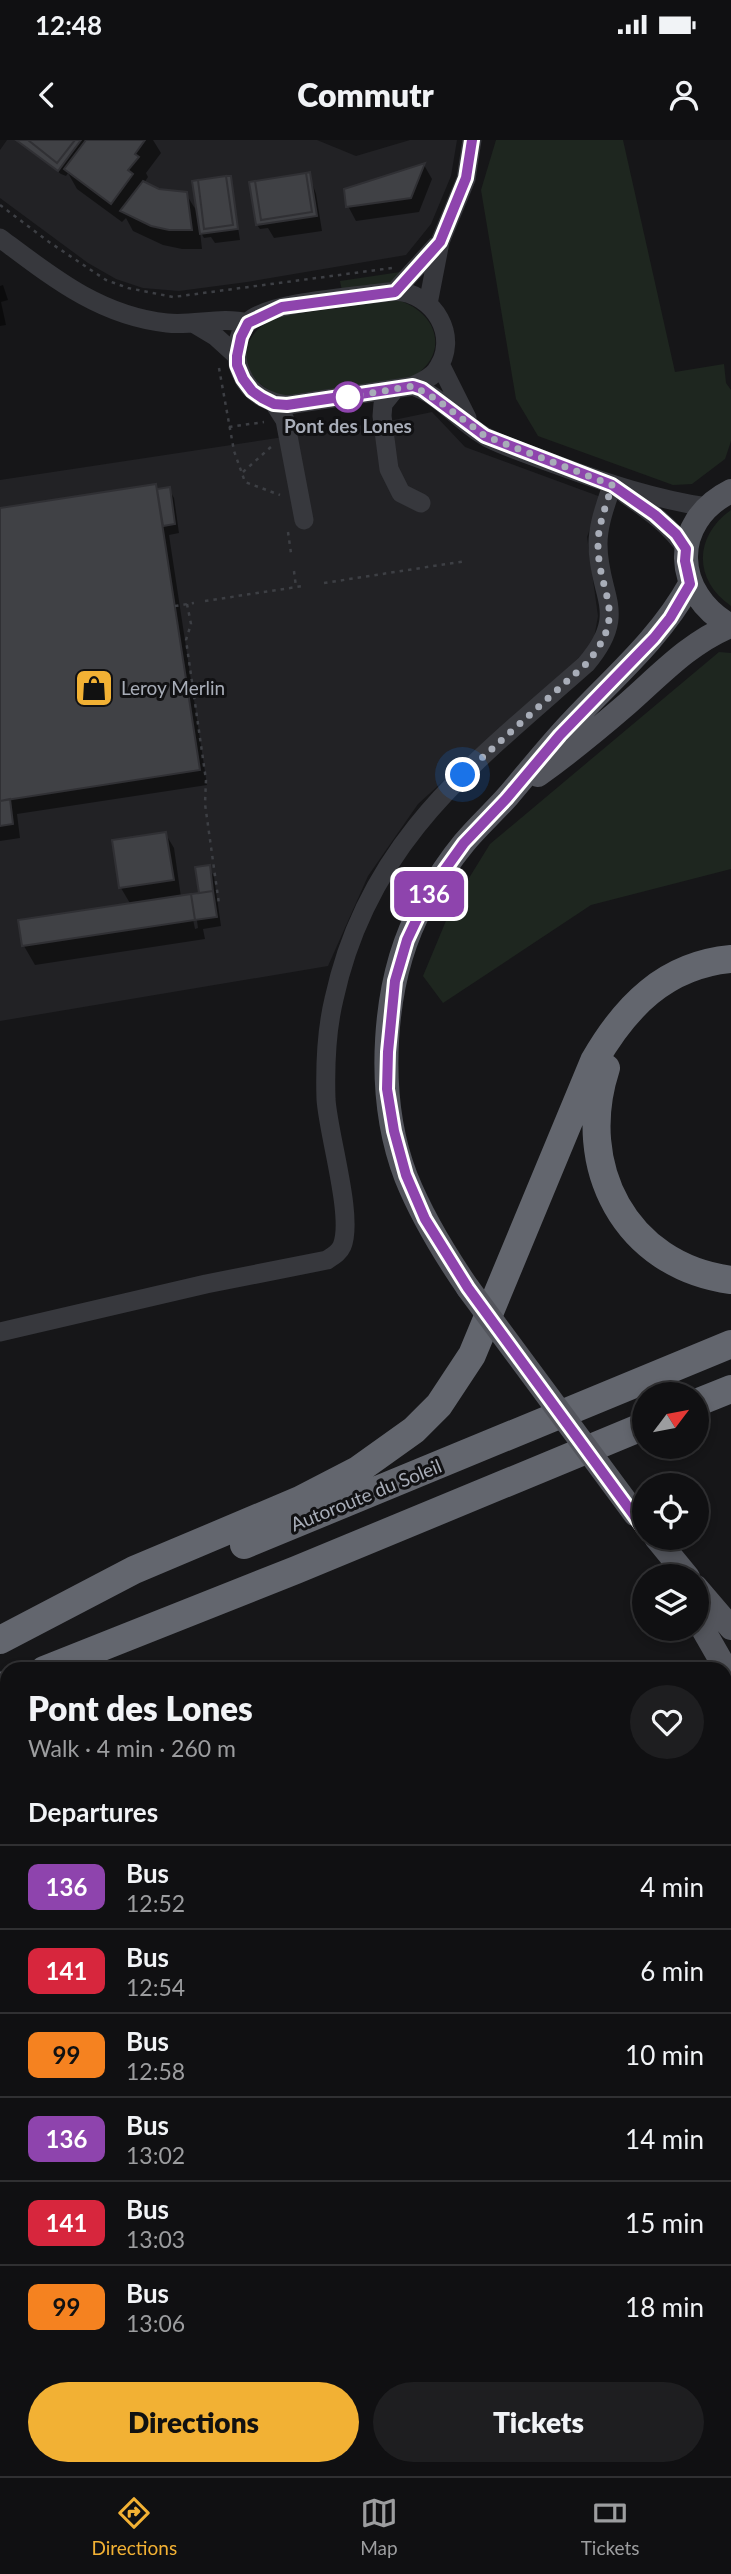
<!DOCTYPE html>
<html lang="en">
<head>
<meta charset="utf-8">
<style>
	body { margin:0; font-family:Lato,sans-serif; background:#1e1e20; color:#f1f3f6; height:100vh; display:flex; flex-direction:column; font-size:26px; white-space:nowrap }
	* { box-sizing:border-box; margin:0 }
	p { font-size:23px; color:#9c9d9f }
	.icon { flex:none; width:38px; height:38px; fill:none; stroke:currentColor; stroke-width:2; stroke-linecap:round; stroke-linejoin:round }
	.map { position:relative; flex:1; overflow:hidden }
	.side { position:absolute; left:0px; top:1522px; width:732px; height:814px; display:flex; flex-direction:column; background:#101012; border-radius:21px 21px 0 0; box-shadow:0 4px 10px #0003,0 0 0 2px #303032 }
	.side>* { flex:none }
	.badge { padding:0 14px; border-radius:10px; font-size:24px; line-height:46px }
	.needle { width:46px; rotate:58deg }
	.controls { position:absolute; left:632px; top:1242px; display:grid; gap:14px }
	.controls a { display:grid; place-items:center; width:77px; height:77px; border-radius:50%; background:#101012; box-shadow:0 4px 10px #0003,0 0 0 2px #303032; font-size:35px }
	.you { position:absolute; width:35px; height:35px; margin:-18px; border:5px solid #fff; border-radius:50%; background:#1a73e8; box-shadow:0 0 0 10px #1a73e833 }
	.map>.badge { position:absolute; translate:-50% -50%; box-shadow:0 0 0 4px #fff }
	h2 { padding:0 28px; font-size:26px; line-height:63px }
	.round { display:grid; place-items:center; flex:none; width:74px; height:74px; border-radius:37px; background:#1e1e20 }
	.headline { display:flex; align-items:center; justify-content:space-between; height:119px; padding:0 28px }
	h1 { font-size:33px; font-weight:800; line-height:52px }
	.cta { display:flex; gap:14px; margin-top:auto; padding:14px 28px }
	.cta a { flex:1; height:80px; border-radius:42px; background:#f2b134; color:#111; font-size:28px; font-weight:800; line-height:80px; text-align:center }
	.cta a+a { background:#1e1e20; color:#f1f3f6 }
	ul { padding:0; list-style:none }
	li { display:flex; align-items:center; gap:21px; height:84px; padding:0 28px; border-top:2px solid #303032 }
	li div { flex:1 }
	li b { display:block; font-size:26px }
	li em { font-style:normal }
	li .badge { min-width:77px; font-weight:700; text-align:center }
	.status { display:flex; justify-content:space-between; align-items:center; height:49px; padding:0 35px; background:#101012; direction:ltr }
	.status svg { height:19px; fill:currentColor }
	header { display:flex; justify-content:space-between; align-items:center; height:91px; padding:0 28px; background:#101012; font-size:32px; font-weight:800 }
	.dock { display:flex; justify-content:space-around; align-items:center; height:98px; border-top:2px solid #303032; background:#101012; font-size:19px; color:#9c9d9f }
	.dock a { display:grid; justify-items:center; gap:4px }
	.dock .selected { color:#f2b134 }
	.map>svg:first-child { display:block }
</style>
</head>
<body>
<div class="status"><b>12:48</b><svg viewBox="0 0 49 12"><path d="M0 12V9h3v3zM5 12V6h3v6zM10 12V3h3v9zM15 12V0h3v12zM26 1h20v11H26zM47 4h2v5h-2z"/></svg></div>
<header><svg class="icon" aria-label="back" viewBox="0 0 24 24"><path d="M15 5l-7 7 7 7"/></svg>Commutr<svg class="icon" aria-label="person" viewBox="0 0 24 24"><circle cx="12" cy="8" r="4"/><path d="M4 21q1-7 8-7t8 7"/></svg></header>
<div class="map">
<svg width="731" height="2336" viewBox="0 0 731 2336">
	<defs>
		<pattern id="industrial-grid" width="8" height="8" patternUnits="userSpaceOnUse" patternTransform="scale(1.75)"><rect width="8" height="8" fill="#222225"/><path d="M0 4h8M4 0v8" fill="none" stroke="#3f3f43"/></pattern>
	</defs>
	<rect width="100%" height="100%" fill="#161618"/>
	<path fill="#222225" d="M7 0H317L356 16 410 0H457L451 36 431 84 406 115 247 142 179 151 143 148 116 139 88 123 0 58V10Z
		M432 272 465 307 601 357 587 397 598 476 594 498 584 513 418 664 368 736 328 826 0 881V340L389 281Z"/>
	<path fill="url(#industrial-grid)" d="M731 1998V2336H212L221 2329H724V2000Z"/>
	<path fill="#1e261f" d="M496 0H623L675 232 724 224 726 243 731 250V301L725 319 692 344 673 345 538 296 516 259 481 50Z
		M407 131 395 141 342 151 340 141Z
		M397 160C437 171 451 213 413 237L282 256C237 240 232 196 279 176Z
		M731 370V466C693 440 694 396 731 370Z
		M719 512 731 513V729L591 765 443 863 423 836 453 764 490 704Z
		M725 1689 731 1693V1812L725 1838Z
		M0 2266 7 2267V2329H177L167 2336H0Z"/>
	<path fill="#0007" fill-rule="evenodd" d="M16 0H153L161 13 146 33 148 37 144 43 172 53 186 54 199 75 230 38 240 100 215 103 211 97 204 98 200 91 202 109H182L163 105 133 91 126 78 122 82 77 49 68 33 66 36 61 34Z
		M424 25 432 39 419 72 356 81 348 66Z
		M309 34 316 54 322 91 274 98 268 88 260 89 257 85Z
		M3 145 8 160 1 162 6 185 0 186V146Z
		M155 346 158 350 169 349 174 358 179 393 169 395 207 645 17 674 20 698 0 701V369Z
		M165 693 174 708 181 757 201 754 209 727 214 737 221 786 203 789 205 799 35 825 24 806 131 765 121 748ZM192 774H196L198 788 195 789Z
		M7 1920V1935L3 1922Z
		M729 2067 731 2071V2134L729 2135 724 2128V2069Z
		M7 2098V2134L5 2131 0 2133V2100Z
		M7 2168V2205L4 2201 0 2203V2170Z"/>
	<path fill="#404145" stroke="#303034" stroke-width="2" d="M16 0H28L57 23 75 0H81L58 31Z
		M28 0H75L57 23Z
		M86 0H145L135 14 139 17 128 30 133 34 111 64 64 29Z
		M425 23 411 58 346 67 344 49Z
		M310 32 317 76 256 85 249 42 255 41 261 80 312 72 306 33Z
		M306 33 312 72 261 80 255 41Z
		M226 36 233 85 204 89 198 40Z
		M226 36H231L238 89 200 94 192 41 198 40 204 89 233 85Z
		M143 41 159 49 187 52 192 90H169L151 86 120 71Z
		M156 344 200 630 0 661V368Z
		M170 347 175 384 163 386 157 349Z
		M10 659 13 684 0 686V661Z
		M166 692 174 740 119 748 112 700Z
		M210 725 213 751 199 753 195 727Z
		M213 751 217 777 195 780 191 754Z
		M191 754 195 780 22 806 18 780Z
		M7 1946V1970L0 1973V1948Z
		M7 1970V1994H5L0 1973Z
		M729 2065 731 2116 724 2119V2067Z
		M7 2096V2125L1 2127 0 2098Z
		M7 2161V2194L0 2169 5 2167 3 2162Z
		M282 2329H312L315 2336H285Z
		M449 2329H489L492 2336H452Z
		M512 2329H668L671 2336H497Z"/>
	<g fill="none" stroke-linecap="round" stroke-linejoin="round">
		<path stroke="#3d3f44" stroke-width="2.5" stroke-dasharray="3.5 5" stroke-linecap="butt" d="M0 65 49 102 106 140 128 148 173 157 392 128
			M219 228 234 311 245 342 280 355
			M229 287 264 282
			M243 332 272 306
			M288 392 291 413
			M294 431 296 447
			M324 443 466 421
			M205 461 303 446
			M187 464 191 484 186 500 206 640 205 664 219 764
			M175 466 194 463"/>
		<path stroke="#37383d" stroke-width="19" d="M0 98C52 137 100 176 167 183 195 186 220 176 248 183
			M395 151C434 153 461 197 436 231 431 238 421 242 413 246L287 265C266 262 249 253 241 233 234 218 236 195 248 182 268 161 364 156 395 151Z
			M395 151 437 105
			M428 164 440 102 466 39 472 0
			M195 184 215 196 237 216
			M440 224 467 278
			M413 246C442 256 461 284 488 298 510 309 534 316 557 325 606 343 655 359 707 367
			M395 249 383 264 382 276 389 329 401 353 421 363
			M274 263 285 280 304 380
			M625 354C648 370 670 385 686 409
			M0 1192 206 1144 327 1120C333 1116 339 1113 342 1106 354 1077 328 994 326 959 325 926 326 892 334 859 368 701 472 625 586 524 630 472 598 457 598 404 598 384 606 364 612 345
			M724 1907 731 1881
			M724 1973 731 1975
			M0 2149 7 2147
			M0 2226 7 2224
			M0 2260 7 2266
			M192 2336 202 2329"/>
		<path stroke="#53555c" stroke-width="24" d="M731 351C669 382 673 454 731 486
			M538 635C569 613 598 589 627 564 660 535 689 503 730 486
			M468 1148C444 1113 422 1077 406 1037 375 956 381 840 423 764 435 743 449 721 464 703 478 686 494 672 508 656 525 636 542 615 559 596 604 545 657 504 690 444
			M656 1398 688 1437
			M696 1447 731 1488
			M696 1477 731 1538
			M731 1600 727 1623 731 1647
			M0 1631 7 1629"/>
		<path stroke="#63666e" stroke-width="28" d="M606 928C574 1026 625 1126 731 1140
			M696 1263 731 1249
			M244 1405 731 1204
			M0 1500 134 1430 300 1360 358 1330 414 1290 439 1265 472 1215 594 921C625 867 665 825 731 819
			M44 1530 296 1430 644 1286
			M0 1547 7 1544"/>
		<path stroke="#53555c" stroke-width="24" d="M468 1148 635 1374"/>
	</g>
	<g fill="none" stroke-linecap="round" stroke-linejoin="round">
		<defs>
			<path id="line" d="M472 0 466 38 440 102 395 152 282 167 248 183 241 197 237 216V225L243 239 252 251 262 258 274 264 287 265 413 246 422 249 485 296 612 345 655 375 676 394 686 409 685 421 690 444 670 478 654 498 560 595 506 659 464 703 441 735 423 766 407 800 395 841 388 912 387 949 394 991 406 1035 425 1079 468 1148 644 1389"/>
		</defs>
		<use href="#line" stroke="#fff" stroke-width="16"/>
		<use href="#line" stroke="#8e44ad" stroke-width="10"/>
		<path stroke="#a8adb8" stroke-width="7" stroke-dasharray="0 12.6" d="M348 257 413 246 436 259 485 296 612 345C607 364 598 384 598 404 598 457 630 472 586 524L463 635"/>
	</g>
	<defs>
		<symbol id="shop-square" viewBox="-11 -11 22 22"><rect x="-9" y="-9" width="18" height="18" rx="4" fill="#f2b134" stroke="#111113"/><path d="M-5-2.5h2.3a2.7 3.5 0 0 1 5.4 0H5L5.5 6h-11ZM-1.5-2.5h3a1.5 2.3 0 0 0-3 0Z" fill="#111"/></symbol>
	</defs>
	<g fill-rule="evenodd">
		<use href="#shop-square" x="72" y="526" width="44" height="44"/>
	</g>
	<circle fill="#fff" stroke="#8e44ad" stroke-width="3.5" cx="348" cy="257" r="14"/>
	<g text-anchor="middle" stroke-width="6" stroke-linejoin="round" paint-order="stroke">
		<g font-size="19" font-weight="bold" fill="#a8adb8" stroke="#111113">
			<text x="348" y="293">Pont des Lones</text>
		</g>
		<g font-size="19" fill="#a8adb8" stroke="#111113" text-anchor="start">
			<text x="121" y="555">Leroy Merlin</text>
		</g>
		<g font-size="19" fill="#a8adb8" stroke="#111113">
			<text transform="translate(366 1355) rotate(-22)" y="7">Autoroute du Soleil</text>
		</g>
	</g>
</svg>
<div class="controls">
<a><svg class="needle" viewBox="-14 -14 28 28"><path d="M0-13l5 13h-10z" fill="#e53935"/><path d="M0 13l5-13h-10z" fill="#9c9d9f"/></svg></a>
<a><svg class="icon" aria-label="locate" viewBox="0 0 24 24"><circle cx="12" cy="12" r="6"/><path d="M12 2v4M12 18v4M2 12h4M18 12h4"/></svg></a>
<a><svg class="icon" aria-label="layers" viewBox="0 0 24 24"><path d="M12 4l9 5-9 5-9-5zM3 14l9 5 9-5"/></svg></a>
</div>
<div class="you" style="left:463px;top:635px"></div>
<b class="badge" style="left:429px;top:754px;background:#8e44ad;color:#fff">136</b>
<section class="side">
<div class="headline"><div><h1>Pont des Lones</h1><p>Walk · 4 min · 260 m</p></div><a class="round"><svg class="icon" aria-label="heart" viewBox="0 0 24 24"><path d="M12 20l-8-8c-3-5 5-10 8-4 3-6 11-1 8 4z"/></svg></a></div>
<h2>Departures</h2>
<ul>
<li><span class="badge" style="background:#8e44ad;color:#fff">136</span><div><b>Bus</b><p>12:52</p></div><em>4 min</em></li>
<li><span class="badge" style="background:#d7263d;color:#fff">141</span><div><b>Bus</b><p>12:54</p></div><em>6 min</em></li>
<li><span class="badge" style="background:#f58220;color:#111">99</span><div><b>Bus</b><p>12:58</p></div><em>10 min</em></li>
<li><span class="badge" style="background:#8e44ad;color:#fff">136</span><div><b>Bus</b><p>13:02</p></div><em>14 min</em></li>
<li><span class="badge" style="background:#d7263d;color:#fff">141</span><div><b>Bus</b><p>13:03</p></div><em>15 min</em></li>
<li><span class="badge" style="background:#f58220;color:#111">99</span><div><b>Bus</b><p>13:06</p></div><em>18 min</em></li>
</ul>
<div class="cta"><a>Directions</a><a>Tickets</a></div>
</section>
</div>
<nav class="dock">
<a class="selected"><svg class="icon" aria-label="directions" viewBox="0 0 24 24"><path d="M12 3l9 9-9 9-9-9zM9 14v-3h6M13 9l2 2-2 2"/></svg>Directions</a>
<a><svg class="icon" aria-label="map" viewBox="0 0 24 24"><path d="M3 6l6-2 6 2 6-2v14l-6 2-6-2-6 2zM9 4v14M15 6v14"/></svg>Map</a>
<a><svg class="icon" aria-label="tickets" viewBox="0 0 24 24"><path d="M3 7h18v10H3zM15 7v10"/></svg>Tickets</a>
</nav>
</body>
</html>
